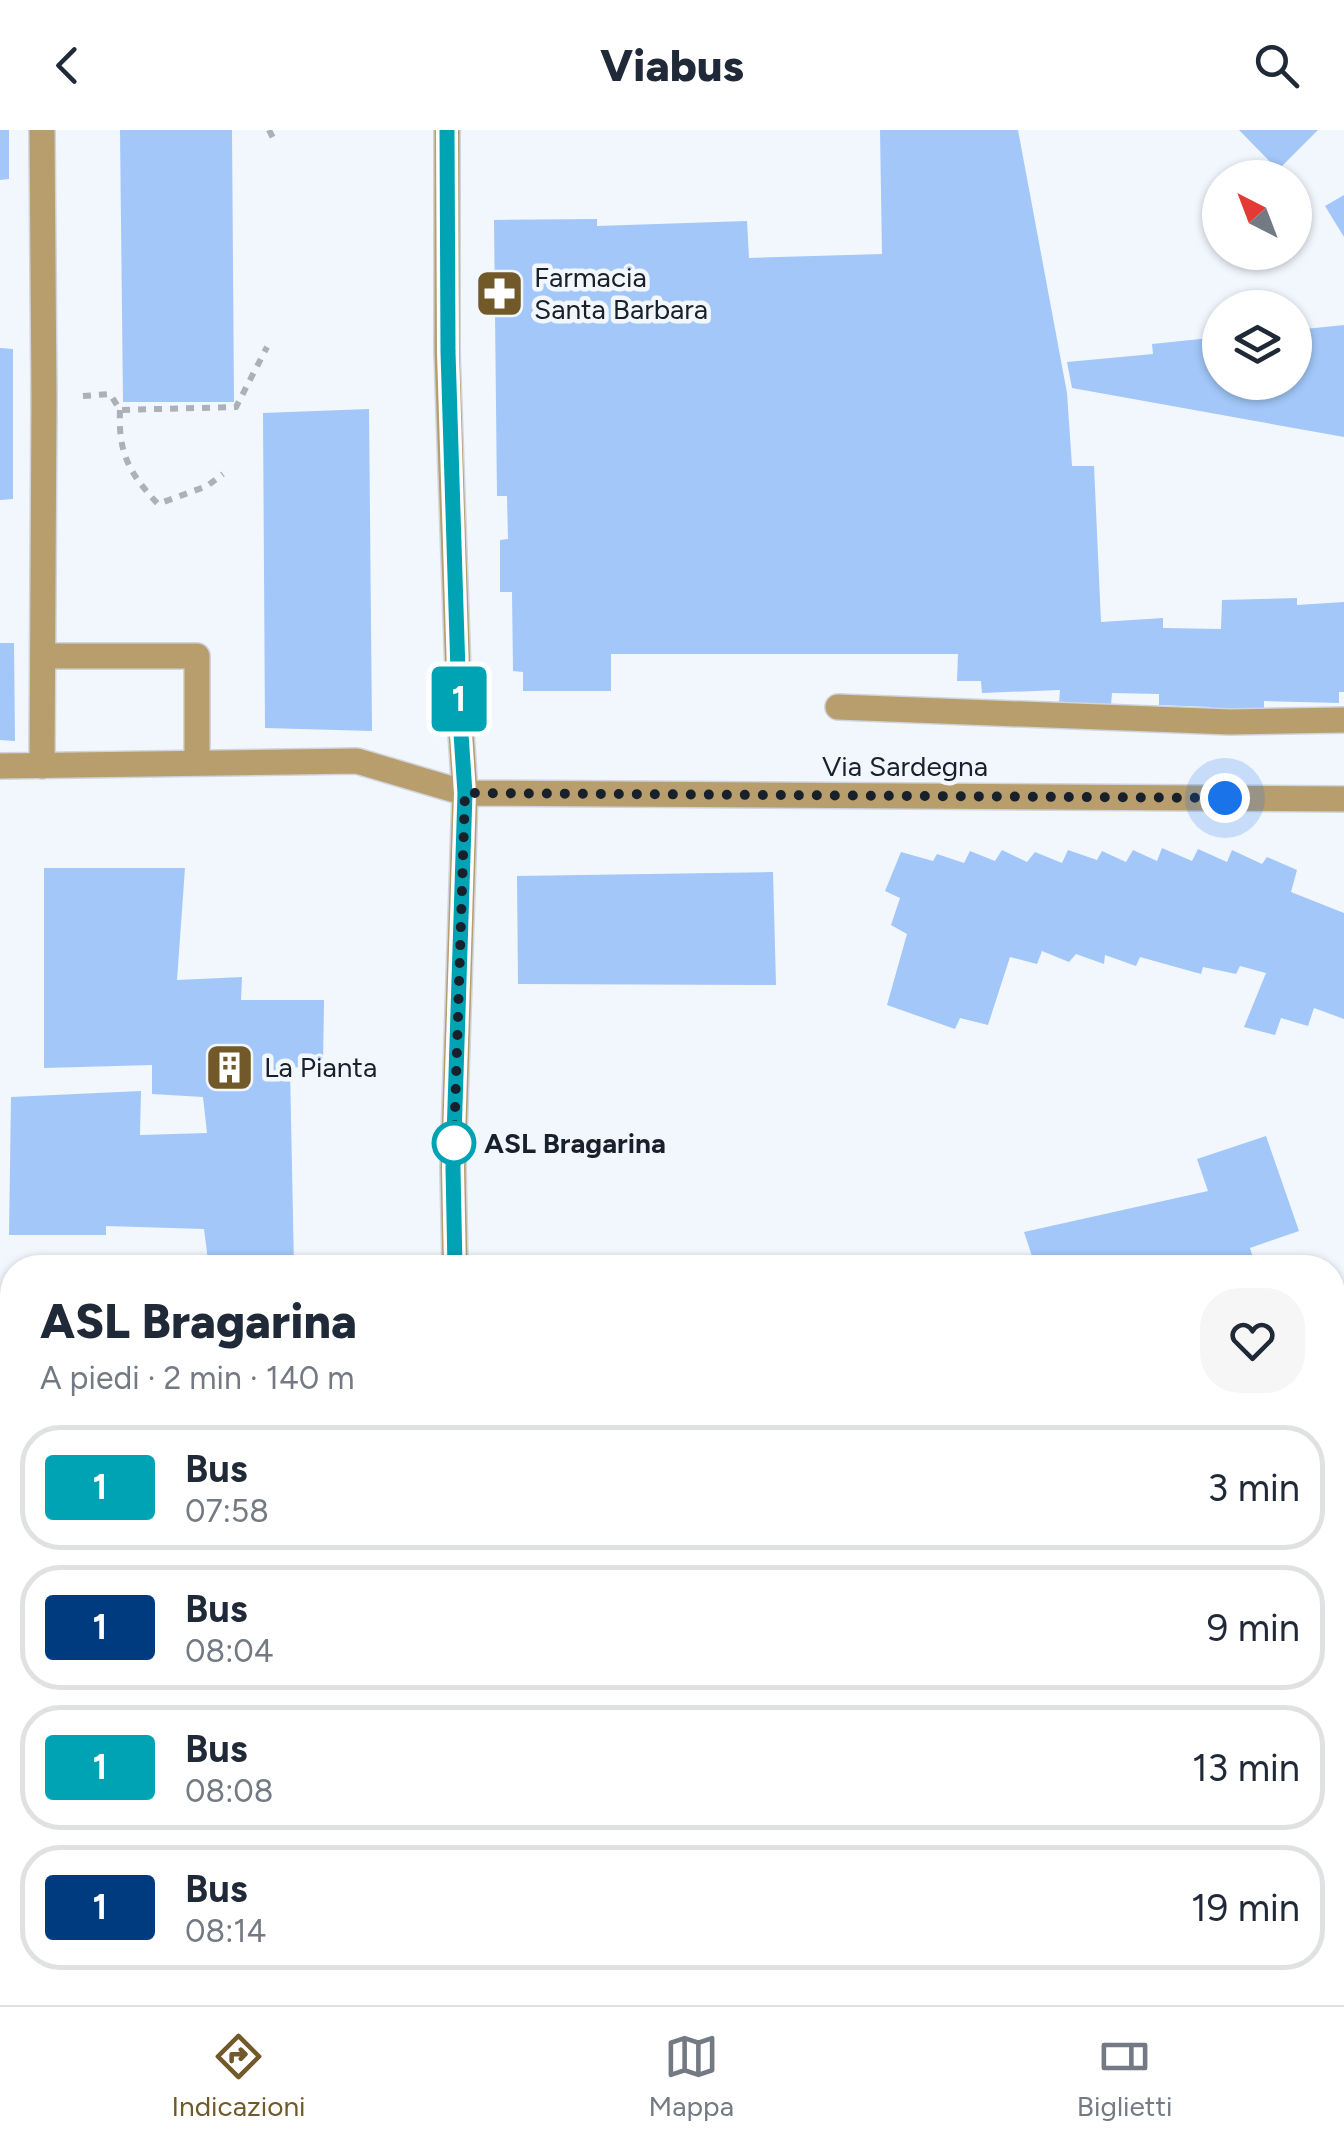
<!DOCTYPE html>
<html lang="it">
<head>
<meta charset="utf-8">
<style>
	body { margin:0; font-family:Figtree,sans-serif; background:#f6f6f7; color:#1f2937; height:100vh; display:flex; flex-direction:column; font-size:38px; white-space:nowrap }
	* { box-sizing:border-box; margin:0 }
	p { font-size:32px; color:#747a83 }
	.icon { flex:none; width:55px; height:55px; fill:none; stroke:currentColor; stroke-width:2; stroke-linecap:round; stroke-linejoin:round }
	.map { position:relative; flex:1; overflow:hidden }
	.drawer { position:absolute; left:0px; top:1125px; width:1345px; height:750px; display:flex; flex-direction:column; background:#fff; border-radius:40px 40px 0 0; box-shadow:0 2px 8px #0004 }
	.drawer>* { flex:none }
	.badge { padding:0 20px; border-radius:8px; font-size:35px; line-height:65px }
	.needle { width:65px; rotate:318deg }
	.buttons { position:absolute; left:1202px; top:30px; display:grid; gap:20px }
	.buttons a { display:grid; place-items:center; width:110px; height:110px; border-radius:50%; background:#fff; box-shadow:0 2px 8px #0004; font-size:50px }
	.you { position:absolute; width:50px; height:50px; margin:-25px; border:8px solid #fff; border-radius:50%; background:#1a73e8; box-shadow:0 0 0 15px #1a73e833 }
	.map>.badge { position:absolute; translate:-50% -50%; box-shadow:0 0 0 5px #fff }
	.round { display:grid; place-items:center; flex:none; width:105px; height:105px; border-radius:40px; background:#f6f6f7 }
	.headline { display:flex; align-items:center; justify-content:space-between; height:170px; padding:0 40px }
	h1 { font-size:48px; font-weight:800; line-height:75px }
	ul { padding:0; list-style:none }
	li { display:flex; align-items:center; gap:30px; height:125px; margin:0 20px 15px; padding:0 20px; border:5px solid #e0e1e3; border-radius:40px }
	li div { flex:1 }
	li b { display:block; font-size:38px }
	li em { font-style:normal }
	li .badge { min-width:110px; font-weight:700; text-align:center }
	header { display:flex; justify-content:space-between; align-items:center; height:130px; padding:0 40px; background:#fff; font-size:45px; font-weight:800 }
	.tabs { display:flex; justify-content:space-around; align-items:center; height:140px; border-top:2px solid #e0e1e3; background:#fff; font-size:28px; color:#747a83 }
	.tabs a { display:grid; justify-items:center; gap:5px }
	.tabs .current { color:#72592a }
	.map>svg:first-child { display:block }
</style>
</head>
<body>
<header><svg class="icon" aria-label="back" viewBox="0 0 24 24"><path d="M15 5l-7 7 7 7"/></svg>Viabus<svg class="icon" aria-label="search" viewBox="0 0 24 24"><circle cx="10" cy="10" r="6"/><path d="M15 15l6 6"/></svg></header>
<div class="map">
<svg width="1344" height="1875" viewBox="0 0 1344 1875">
	<rect width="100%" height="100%" fill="#f2f7fe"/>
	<path fill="#fedea7" d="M12 1454V1755L0 1718V1458Z"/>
	<path fill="#a2c7f8" d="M0 0H9V49L0 50Z
		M120 0H232L234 272H123Z
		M880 0H1018L1067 263 1072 336H1094L1101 492 1163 488V498L1221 499 1222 470 1297 468V475L1344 472V562H1339V573L1264 571V587L1210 585 1211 577 1159 575V564L1112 563 1111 575 1059 573 1060 560 982 563 981 551H957L958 524H611V561H523V542L513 541 512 462H500V410L508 409 507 366H497L494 90 597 89V96L747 91 749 128 882 124Z
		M1239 0H1318L1278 40Z
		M1344 65V107L1325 76Z
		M1344 195V307L1072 258 1067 232 1153 224 1152 214 1220 207V252H1295V200Z
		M0 218 13 219V369L0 370Z
		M369 279 372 601 265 598 263 283Z
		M0 513H14L15 611 0 610Z
		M1162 718 1192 731 1198 719 1227 732 1232 720 1262 734 1267 727 1297 740 1291 762 1344 783V889L1314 878 1308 896 1281 888 1275 905 1244 897 1266 843 1240 836 1236 844 1203 837 1201 844 1140 827 1136 836 1105 825 1104 834 1076 824 1069 832 1042 821 1037 834 1010 827 988 895 960 888 955 899 887 875 907 804 891 795 900 768 885 761 901 722 933 731 937 724 964 733 970 721 995 731 1002 720 1027 732 1035 722 1062 733 1068 720 1097 730 1102 721 1126 732 1133 720 1157 731Z
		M44 738H185L177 850 242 847 241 870H324L323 935 290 938 294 1138H209L204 1099 106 1096V1105H9L11 967 141 961 140 1005 207 1003 203 967 152 964V935L44 938Z
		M773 742 776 855 518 854 517 746Z
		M1266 1006 1299 1101 1250 1118 1256 1138H1036L1024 1102 1208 1061 1197 1029Z
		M151 1133 185 1134 184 1138H151Z
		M1344 1170V1253L1332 1257V1173Z
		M0 1315 12 1321V1393L0 1387Z
		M1332 1335 1344 1373V1448L1332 1451Z
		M1344 1581V1670L1332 1673V1584Z
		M1344 1795V1875H1250L1248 1862H1332V1797Z
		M87 1862H201L207 1875H93Z
		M698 1862H704L716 1875H685Z
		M798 1862H885L886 1875H799Z
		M1003 1862H1107L1108 1875H1003Z"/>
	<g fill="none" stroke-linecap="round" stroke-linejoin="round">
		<defs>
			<path id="minor" d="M42 0 44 269 42 636
				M447 0V222L459 573 465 663 453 1038 455 1138
				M44 526H197V633
				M838 577 1230 592 1344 590
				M0 636 357 631 465 663 1344 669
				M1332 1697 1344 1694
				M434 1875 547 1868 563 1862"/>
		</defs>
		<use href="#minor" stroke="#cfd5dc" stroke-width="28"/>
		<path stroke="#abb1b9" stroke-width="6" stroke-dasharray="8 8" stroke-linecap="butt" d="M269 0 273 8
			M83 266 110 264 120 280 236 277 267 217
			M120 280C118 323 129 343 158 374L207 356 223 344
			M0 1401 12 1406"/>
		<use href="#minor" stroke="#b89d6d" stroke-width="25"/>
	</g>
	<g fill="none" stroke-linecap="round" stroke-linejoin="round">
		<defs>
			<path id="line" d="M447 0 448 222 459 574 465 663 453 1038 455 1138"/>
		</defs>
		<use href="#line" stroke="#fff" stroke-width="22"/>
		<use href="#line" stroke="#00a3b4" stroke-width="15"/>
		<path stroke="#17202b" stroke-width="10" stroke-dasharray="0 18" d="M454 1013 465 663 1225 668"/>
	</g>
	<defs>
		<symbol id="pharmacy-square" viewBox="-11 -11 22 22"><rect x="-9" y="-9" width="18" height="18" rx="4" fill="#72592a" stroke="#f2f7fe"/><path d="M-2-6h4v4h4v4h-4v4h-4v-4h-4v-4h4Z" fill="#fff"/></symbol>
		<symbol id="building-square" viewBox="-11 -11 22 22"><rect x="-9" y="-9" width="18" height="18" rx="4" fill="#72592a" stroke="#f2f7fe"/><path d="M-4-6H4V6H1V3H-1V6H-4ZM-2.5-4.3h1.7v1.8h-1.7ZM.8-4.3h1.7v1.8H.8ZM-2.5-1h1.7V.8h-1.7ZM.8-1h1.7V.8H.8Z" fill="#fff"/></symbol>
	</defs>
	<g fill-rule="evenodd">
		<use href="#pharmacy-square" x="472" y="136" width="55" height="55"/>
		<use href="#building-square" x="202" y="910" width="55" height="55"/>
	</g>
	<circle fill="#fff" stroke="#00a3b4" stroke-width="5" cx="454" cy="1013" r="20"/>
	<g text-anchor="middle" stroke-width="9" stroke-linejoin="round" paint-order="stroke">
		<g font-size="28" fill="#17202b" stroke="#f2f7fe" text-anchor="start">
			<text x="534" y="157">Farmacia<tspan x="534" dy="32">Santa Barbara</tspan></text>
			<text x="264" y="947">La Pianta</text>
		</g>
		<g font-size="28" fill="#17202b" stroke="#f2f7fe">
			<text x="905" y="646">Via Sardegna</text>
		</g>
		<g font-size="28" font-weight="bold" fill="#17202b" stroke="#f2f7fe" text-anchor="start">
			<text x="484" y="1023">ASL Bragarina</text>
		</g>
	</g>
</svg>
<div class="buttons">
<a><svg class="needle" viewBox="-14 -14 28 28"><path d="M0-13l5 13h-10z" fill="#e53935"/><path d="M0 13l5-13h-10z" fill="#747a83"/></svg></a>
<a><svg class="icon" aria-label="layers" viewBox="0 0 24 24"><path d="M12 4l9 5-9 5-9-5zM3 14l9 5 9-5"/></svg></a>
</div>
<div class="you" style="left:1225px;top:668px"></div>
<b class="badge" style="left:459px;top:569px;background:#00a3b4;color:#fff">1</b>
<section class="drawer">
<div class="headline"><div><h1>ASL Bragarina</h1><p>A piedi · 2 min · 140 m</p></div><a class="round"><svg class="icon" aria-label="heart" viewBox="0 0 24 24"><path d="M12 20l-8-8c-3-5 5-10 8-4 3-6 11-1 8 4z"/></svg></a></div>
<ul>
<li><span class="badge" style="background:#00a3b4;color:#fff">1</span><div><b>Bus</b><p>07:58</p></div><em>3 min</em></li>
<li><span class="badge" style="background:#003b80;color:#fff">1</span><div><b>Bus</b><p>08:04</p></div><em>9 min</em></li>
<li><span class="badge" style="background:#00a3b4;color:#fff">1</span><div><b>Bus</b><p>08:08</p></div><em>13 min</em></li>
<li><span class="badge" style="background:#003b80;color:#fff">1</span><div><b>Bus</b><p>08:14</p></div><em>19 min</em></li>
</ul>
</section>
</div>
<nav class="tabs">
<a class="current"><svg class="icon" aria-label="directions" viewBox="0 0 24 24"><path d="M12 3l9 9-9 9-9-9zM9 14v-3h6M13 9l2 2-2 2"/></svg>Indicazioni</a>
<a><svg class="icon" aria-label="map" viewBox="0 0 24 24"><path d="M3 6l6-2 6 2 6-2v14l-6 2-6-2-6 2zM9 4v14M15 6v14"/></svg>Mappa</a>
<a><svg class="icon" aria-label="tickets" viewBox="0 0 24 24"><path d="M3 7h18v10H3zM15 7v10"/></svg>Biglietti</a>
</nav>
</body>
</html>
